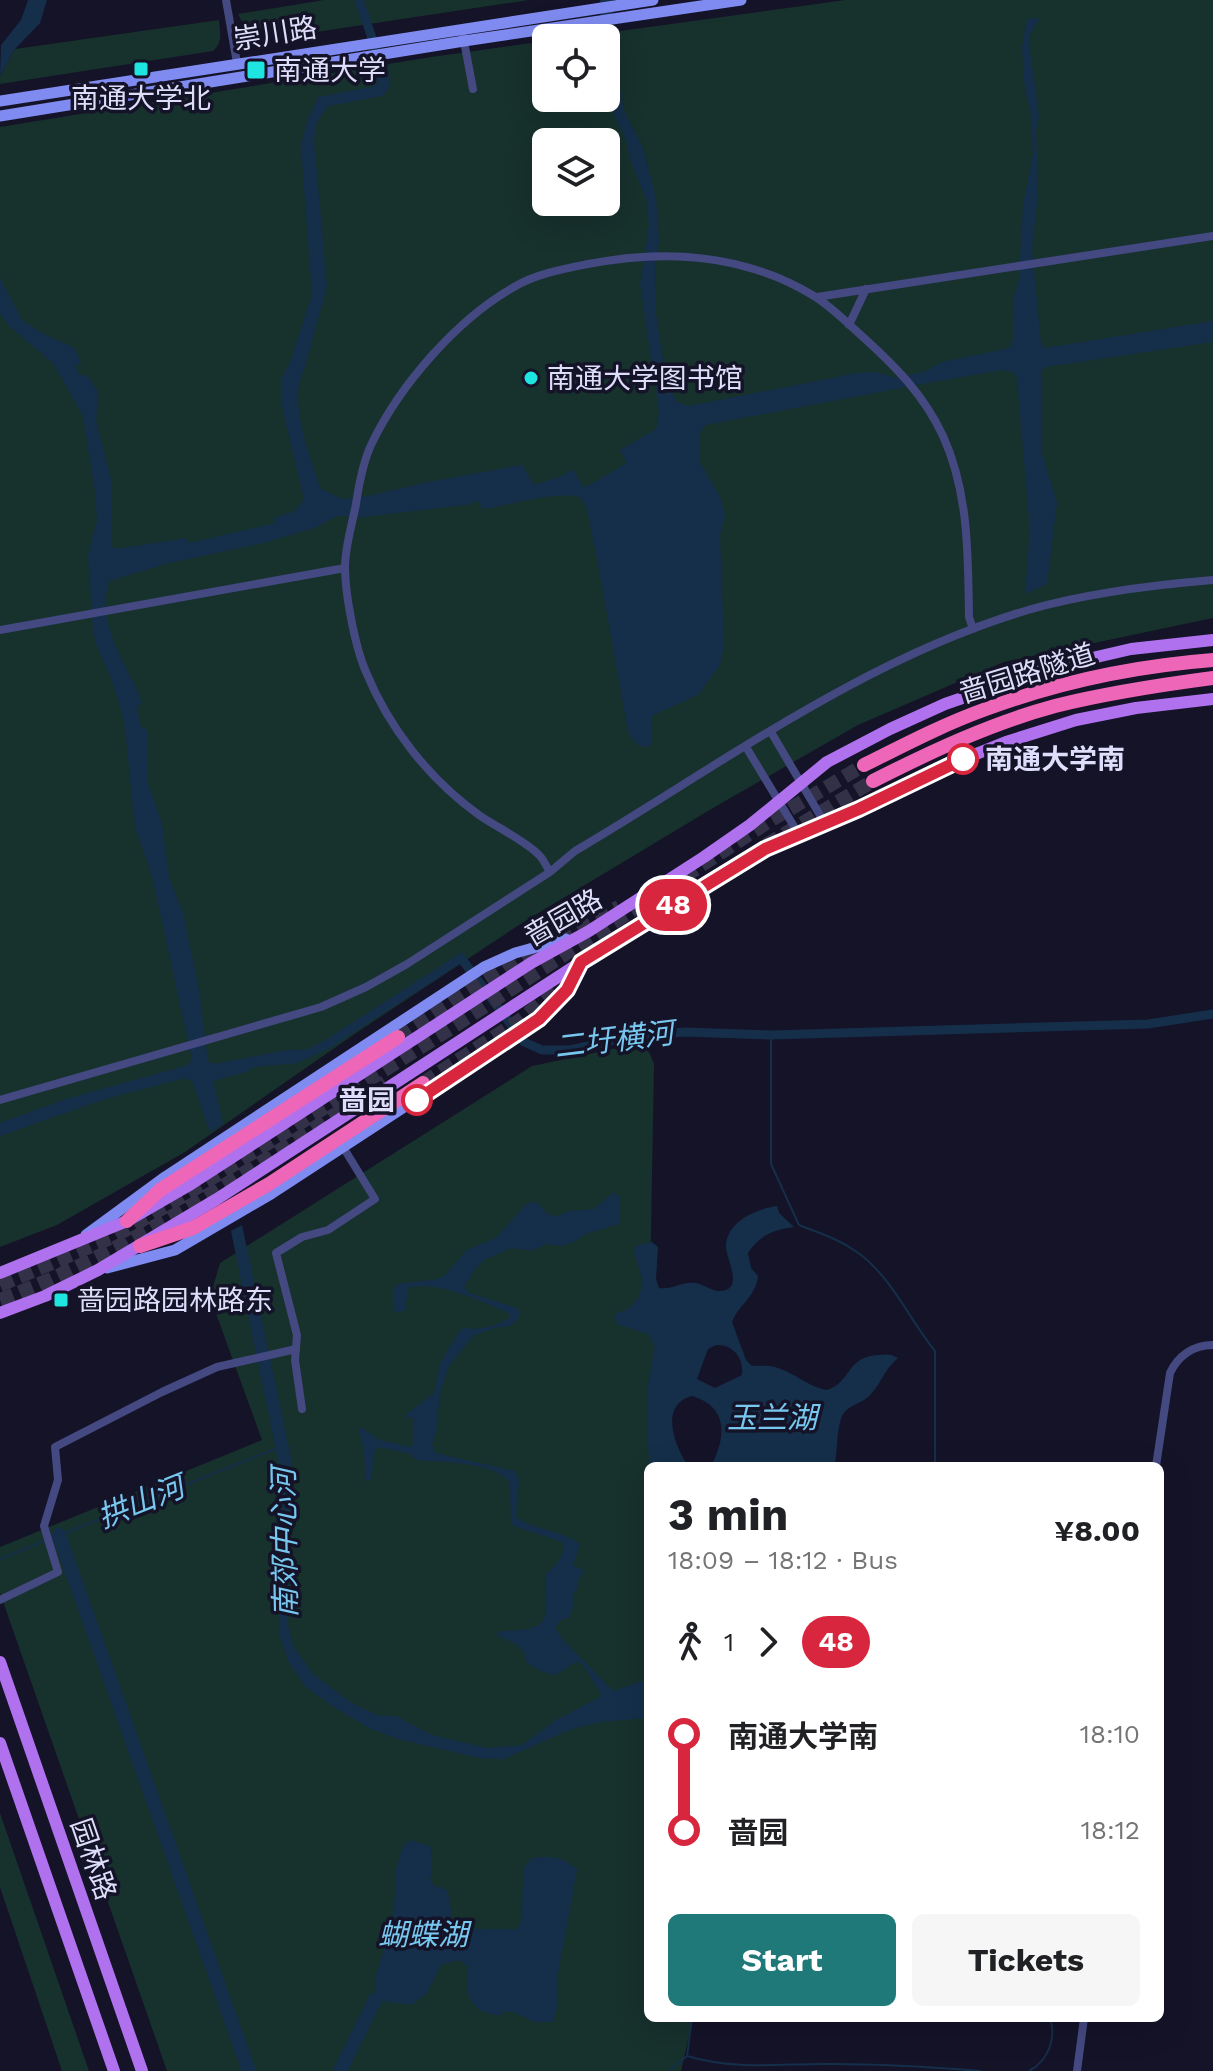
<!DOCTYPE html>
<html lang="en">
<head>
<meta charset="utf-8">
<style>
	body { margin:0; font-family:"Work Sans","Noto Sans SC",sans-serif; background:#f6f6f6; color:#202124; height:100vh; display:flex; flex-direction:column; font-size:30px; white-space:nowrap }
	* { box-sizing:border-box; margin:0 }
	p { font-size:26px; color:#757577 }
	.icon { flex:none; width:44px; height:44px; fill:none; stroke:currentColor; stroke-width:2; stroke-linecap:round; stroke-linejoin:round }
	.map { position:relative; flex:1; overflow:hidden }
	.details { position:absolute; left:644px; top:1462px; width:520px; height:560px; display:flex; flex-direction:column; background:#fff; border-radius:12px; box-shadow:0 8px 32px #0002 }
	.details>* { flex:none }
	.badge { padding:0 16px; border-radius:26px; font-size:28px; line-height:52px }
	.buttons { position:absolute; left:532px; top:24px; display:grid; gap:16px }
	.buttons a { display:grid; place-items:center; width:88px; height:88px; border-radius:12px; background:#fff; box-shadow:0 8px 32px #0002; font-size:40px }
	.map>.badge { position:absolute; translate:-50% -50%; box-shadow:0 0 0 4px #fff }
	.legs { display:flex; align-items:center; gap:12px; height:88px; padding:0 24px; font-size:26px }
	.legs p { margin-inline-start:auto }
	.summary { display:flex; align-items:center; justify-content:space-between; height:136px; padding:0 24px }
	h1 { font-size:44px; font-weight:700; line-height:60px }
	.cta { display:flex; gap:16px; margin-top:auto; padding:16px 24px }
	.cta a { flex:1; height:92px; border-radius:12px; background:#207979; color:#fff; font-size:32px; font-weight:700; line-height:92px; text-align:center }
	.cta a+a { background:#f6f6f6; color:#202124 }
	ul { padding:0 24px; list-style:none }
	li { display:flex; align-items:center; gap:28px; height:96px; font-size:30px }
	li i { display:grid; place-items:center; width:12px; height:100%; margin:0 10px; background:currentColor }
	li i::after { content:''; width:20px; height:20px; margin:-10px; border:6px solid; border-radius:50%; background:#fff }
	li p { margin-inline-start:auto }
	li:first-child i { background:linear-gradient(#0000 50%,currentColor 0) }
	li:last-child i { background:linear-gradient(currentColor 50%,#0000 0) }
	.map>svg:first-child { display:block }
</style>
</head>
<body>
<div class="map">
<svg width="1213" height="2071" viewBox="0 0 1213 2071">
	<rect width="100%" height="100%" fill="#141328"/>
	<path fill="#17312d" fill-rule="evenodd" d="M324 0H529L263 40 248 34 238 14Z
		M845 0H1213V618L1004 662 858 725 713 808 525 921 359 1031 185 1152 57 1225 0 1247V127L431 57 546 41V98H606V38H569ZM546 142H606V202H546Z
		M219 20C220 33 223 42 213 51L0 84V76L15 49Z
		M645 1042 654 1064 650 1287 665 1384 663 1466H648V2018H693L681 2071H167L0 1593V1547L262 1440 210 1297 220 1263 532 1066Z
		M0 1813 89 2071H62L0 1887Z"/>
	<path fill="#152f4a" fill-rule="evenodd" d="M28 0H47L40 23 15 49 0 76 1 45 21 20Z
		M600 0H613V48L624 111 643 148 656 199 659 240 655 269 656 315 667 384 677 402 689 406 857 373 876 372 895 378 926 371 942 362 1010 348 1013 339 1014 296 1019 278 1023 205 1033 154 1031 112 1025 90 1022 48 1027 19 1040 18 1029 35V43L1039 118 1036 129 1038 192 1032 249 1041 343 1045 348 1213 321 1212 342 1046 367 1041 371 1042 453 1057 503 1047 584 1025 594 1030 531 1017 378 1013 372 1001 370 933 382 705 425 699 435V461L720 496 725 516 720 534 724 646 720 665 698 695 651 716 652 741 648 747C637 748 633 741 628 731L596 553 586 506 580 497C553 491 511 505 483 509L478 501 472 502 473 504 363 517 337 516 315 528 263 543 169 563 109 581C95 627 127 662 142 702L137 707 141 728 147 729V780L162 824 169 877 183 913 199 990 208 1061 214 1064 287 1050 326 1049 298 1063 254 1067 246 1072 213 1081 223 1124 210 1132 192 1081 185 1078 105 1099 0 1136V1123L63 1100 188 1065 192 1059 152 876 135 827 124 719 110 675 96 645 93 629 88 555 97 520 95 491 83 416 53 363 9 326 0 313V278L22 320 42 333 75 348 81 363 75 366 80 376 86 374 98 391 96 421 111 479V544L115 549 187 538 189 543 275 523 274 518 295 511 304 499 281 403V378L289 365 312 295 301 146 306 124 318 97 372 87 377 83 378 75 389 74V88L383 96 328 106 317 122 314 141 327 287 304 370C287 402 310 454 320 488L342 499 368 496 428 482 522 465 534 485 562 476 573 469 584 488 627 463 620 450 656 429 659 411 640 284 649 226 647 201 632 165 626 140 614 115 606 65V38H602Z
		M614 1192 620 1198V1224L585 1234 576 1241 561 1246 546 1244 532 1251 511 1248 484 1260 475 1269 464 1287 469 1293 520 1309V1316L511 1326 498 1327 474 1335 449 1366 440 1392 436 1432 432 1444 435 1453 515 1471 519 1479 516 1517C535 1531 561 1530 580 1544L573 1565 584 1571 578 1581V1589L574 1593V1605L569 1617 560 1621 555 1628 563 1640 613 1691 648 1679V1718L599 1722 569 1730 504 1759 480 1758 398 1739 369 1728 335 1708 306 1687 289 1663 279 1634 283 1484 231 1231 242 1225 292 1463 288 1602V1625L293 1646 312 1673 350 1702 379 1716H396L432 1735 487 1748 522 1745 556 1720 602 1696 584 1666 577 1661 556 1675C543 1673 535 1669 525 1661L526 1655 515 1643 497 1636 499 1631C555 1630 545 1621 546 1574 555 1566 567 1556 562 1542L511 1525 510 1482C488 1460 445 1463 416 1460L408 1453 379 1447 374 1452 371 1480 366 1481 364 1452 359 1429 361 1427 377 1439 409 1447 414 1445V1418H406L407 1414 434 1393 440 1364 458 1333 464 1328C479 1331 497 1326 509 1318V1313C482 1301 436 1280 408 1288L405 1311 393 1312V1289L398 1284 438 1279 446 1274 467 1250 496 1238 527 1203 536 1202 547 1213 555 1217 569 1211 594 1209Z
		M777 1206 779 1213 794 1227C774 1230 759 1235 748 1253L751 1268 758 1276C756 1297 739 1304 732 1322L746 1360 752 1366C760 1366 770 1365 778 1368 797 1374 806 1386 827 1390 852 1382 846 1356 879 1355 887 1354 891 1354 898 1358 884 1369 880 1387 867 1398 859 1404 847 1406 842 1416 837 1427 837 1453 835 1466H711C726 1437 729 1407 692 1396 659 1405 674 1445 688 1466H650L647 1433 648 1385 655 1346 648 1334 617 1324 614 1315 630 1308 640 1296 642 1279 634 1251 636 1246 652 1242 658 1247 656 1279 659 1288C673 1290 682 1281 696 1283 703 1284 712 1291 719 1291 747 1291 724 1256 726 1244 729 1220 757 1209 777 1206ZM716 1345C733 1344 744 1358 742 1375L715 1388 697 1379 708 1349Z
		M411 1840 431 1847 432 1874 430 1879 436 1888 440 1886 448 1892 452 1918C473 1935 493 1927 516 1930L521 1922 524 1868 532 1858C551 1856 563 1856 577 1870L558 1973 557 2008 553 2022H534L514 2012 503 2011 502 2015C472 2016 462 1994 469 1967L459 1960 442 1964 426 1994 411 2005 375 2000 376 1976 391 1925 396 1887 395 1872 403 1846Z"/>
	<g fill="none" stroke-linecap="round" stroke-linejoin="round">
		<path stroke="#152f4a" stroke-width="2" d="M771 1035V1164L799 1225C819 1233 839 1239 857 1252 891 1276 909 1319 935 1351V1466
			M53 1538 277 1448
			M0 1559 47 1540
			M687 2056C738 2071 781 2063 833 2064 882 2064 931 2067 980 2071
			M669 2071 687 2056 692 2018
			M1029 2071C1048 2061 1057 2038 1050 2018"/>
		<path stroke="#152f4a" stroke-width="9" d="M359 0 384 73
			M307 1054 326 1045 461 958 524 1042 542 1050H570L629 1037 685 1032 771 1035 1148 1024 1213 1014"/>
		<path stroke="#152f4a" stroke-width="14" d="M59 1535 249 2071
			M340 2071 375 2000"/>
		<path stroke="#323148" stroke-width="14" stroke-dasharray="14 7" stroke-linecap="butt" d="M766 845 873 781
			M398 1037 525 953 619 907
			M423 1083 520 1020 579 971
			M0 1285 115 1236 190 1192 453 1027 768 822 864 765
			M0 1300C139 1247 261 1162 385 1082"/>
		<path stroke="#444981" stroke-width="8" d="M226 0 237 63
			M463 36 473 89
			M817 297 1213 236
			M849 325 866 289
			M0 630 345 568
			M771 732 824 822
			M746 747 798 833
			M550 872C546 866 543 858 538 854 524 840 496 827 479 815 429 779 389 728 366 672 355 647 345 594 345 567 345 547 352 525 356 504 359 484 363 461 372 443 400 385 457 319 514 287 536 274 563 269 588 264 665 249 745 254 814 296 832 307 848 324 863 337 896 367 924 395 943 436 969 493 968 556 969 617L973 629
			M0 1100 321 1007 366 987 407 964 550 872 575 851C722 764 863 659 1028 610 1087 593 1152 585 1213 580
			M302 1409 295 1360 297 1335 276 1253 302 1237 328 1230 375 1199 343 1147
			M1156 1466 1170 1373C1178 1356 1193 1345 1213 1345
			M0 1600 58 1572 44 1526 58 1480 55 1447 162 1392 217 1367 296 1349
			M1077 2071 1084 2018"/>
		<path stroke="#7f8bf0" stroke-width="11" d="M0 101 653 0
			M0 116 464 41 741 0
			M86 1235 165 1177 484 967 515 953 566 939
			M107 1268 175 1250 271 1194 539 1019 567 990 581 962"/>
		<path stroke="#b071ef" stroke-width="12" d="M0 1273 127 1221 191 1184 531 963 589 931 704 857 750 825 827 762 890 729 945 704 1049 668 1131 649 1213 640
			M0 1313 45 1296 98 1270 217 1199 581 962 765 849 859 809 941 768 1006 742 1076 720 1136 708 1213 699
			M0 1662 142 2071
			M0 1743 114 2071"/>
		<path stroke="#ee66b8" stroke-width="14" d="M864 765C904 745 944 724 986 709 1059 682 1136 666 1213 660
			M873 781C932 751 992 723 1055 706 1107 693 1160 685 1213 678
			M127 1221 160 1190 398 1037
			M140 1246 193 1228 269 1184 423 1083"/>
	</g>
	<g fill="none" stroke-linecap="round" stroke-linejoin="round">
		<defs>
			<path id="line-1" d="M417 1100 539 1019 567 990 581 962 765 849 859 809 963 759"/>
		</defs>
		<use href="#line-1" stroke="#fff" stroke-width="18"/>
		<use href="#line-1" stroke="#d7263d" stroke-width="12"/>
	</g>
	<g fill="#1fe5e1" stroke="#141328" stroke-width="3">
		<rect x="133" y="61" width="16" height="16" rx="4"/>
		<rect x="246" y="60" width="20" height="20" rx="4"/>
		<circle cx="531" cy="378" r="8"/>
		<rect x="53" y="1292" width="16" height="16" rx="4"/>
	</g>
	<g fill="#fff" stroke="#d7263d" stroke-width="4">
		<circle cx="963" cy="759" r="14"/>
		<circle cx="417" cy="1100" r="14"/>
	</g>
	<g text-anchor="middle" stroke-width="7" stroke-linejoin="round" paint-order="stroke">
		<g font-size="28" fill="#dedefb" stroke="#141328">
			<text transform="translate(275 33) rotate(-9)" y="10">崇川路</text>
			<text transform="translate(1027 673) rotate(-17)" y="10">啬园路隧道</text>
			<text transform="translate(563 917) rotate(-30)" y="10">啬园路</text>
			<text transform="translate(94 1859) rotate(71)" y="10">园林路</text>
		</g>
		<g font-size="28" fill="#dedefb" stroke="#141328" text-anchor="start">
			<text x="274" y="80">南通大学</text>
			<text x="141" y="108" text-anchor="middle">南通大学北</text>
			<text x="547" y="388">南通大学图书馆</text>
			<text x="77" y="1310">啬园路园林路东</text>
		</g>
		<g font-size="28" font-weight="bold" fill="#dedefb" stroke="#141328" text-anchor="start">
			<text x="985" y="769">南通大学南</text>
			<text x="395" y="1110" text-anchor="end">啬园</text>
		</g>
		<g font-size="30" font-style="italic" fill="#77c7ef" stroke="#141328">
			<text transform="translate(614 1040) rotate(-7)" y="10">二圩横河</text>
			<text x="772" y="1428">玉兰湖</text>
			<text transform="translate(141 1502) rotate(-22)" y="10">拱山河</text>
			<text transform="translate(285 1543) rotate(-91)" y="10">南郊中心河</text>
			<text x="423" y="1945">蝴蝶湖</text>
		</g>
	</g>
</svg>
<div class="buttons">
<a><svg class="icon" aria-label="locate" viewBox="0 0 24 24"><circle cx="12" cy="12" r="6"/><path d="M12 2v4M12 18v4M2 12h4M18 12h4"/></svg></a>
<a><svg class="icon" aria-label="layers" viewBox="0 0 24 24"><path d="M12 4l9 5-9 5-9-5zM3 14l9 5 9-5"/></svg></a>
</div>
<b class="badge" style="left:673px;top:905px;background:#d7263d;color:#fff">48</b>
<section class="details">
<div class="summary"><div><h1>3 min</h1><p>18:09 – 18:12 · Bus</p></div><b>¥8.00</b></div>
<div class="legs"><svg class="icon" aria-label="walk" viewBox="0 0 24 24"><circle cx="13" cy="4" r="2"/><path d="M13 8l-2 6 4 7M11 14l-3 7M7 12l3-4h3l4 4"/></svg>1<svg class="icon" aria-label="forward" viewBox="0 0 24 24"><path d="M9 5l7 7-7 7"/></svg><b class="badge" style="background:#d7263d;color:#fff">48</b></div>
<ul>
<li><i style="color:#d7263d"></i><b>南通大学南</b><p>18:10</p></li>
<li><i style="color:#d7263d"></i><b>啬园</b><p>18:12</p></li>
</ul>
<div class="cta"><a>Start</a><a>Tickets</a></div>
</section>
</div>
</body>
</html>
